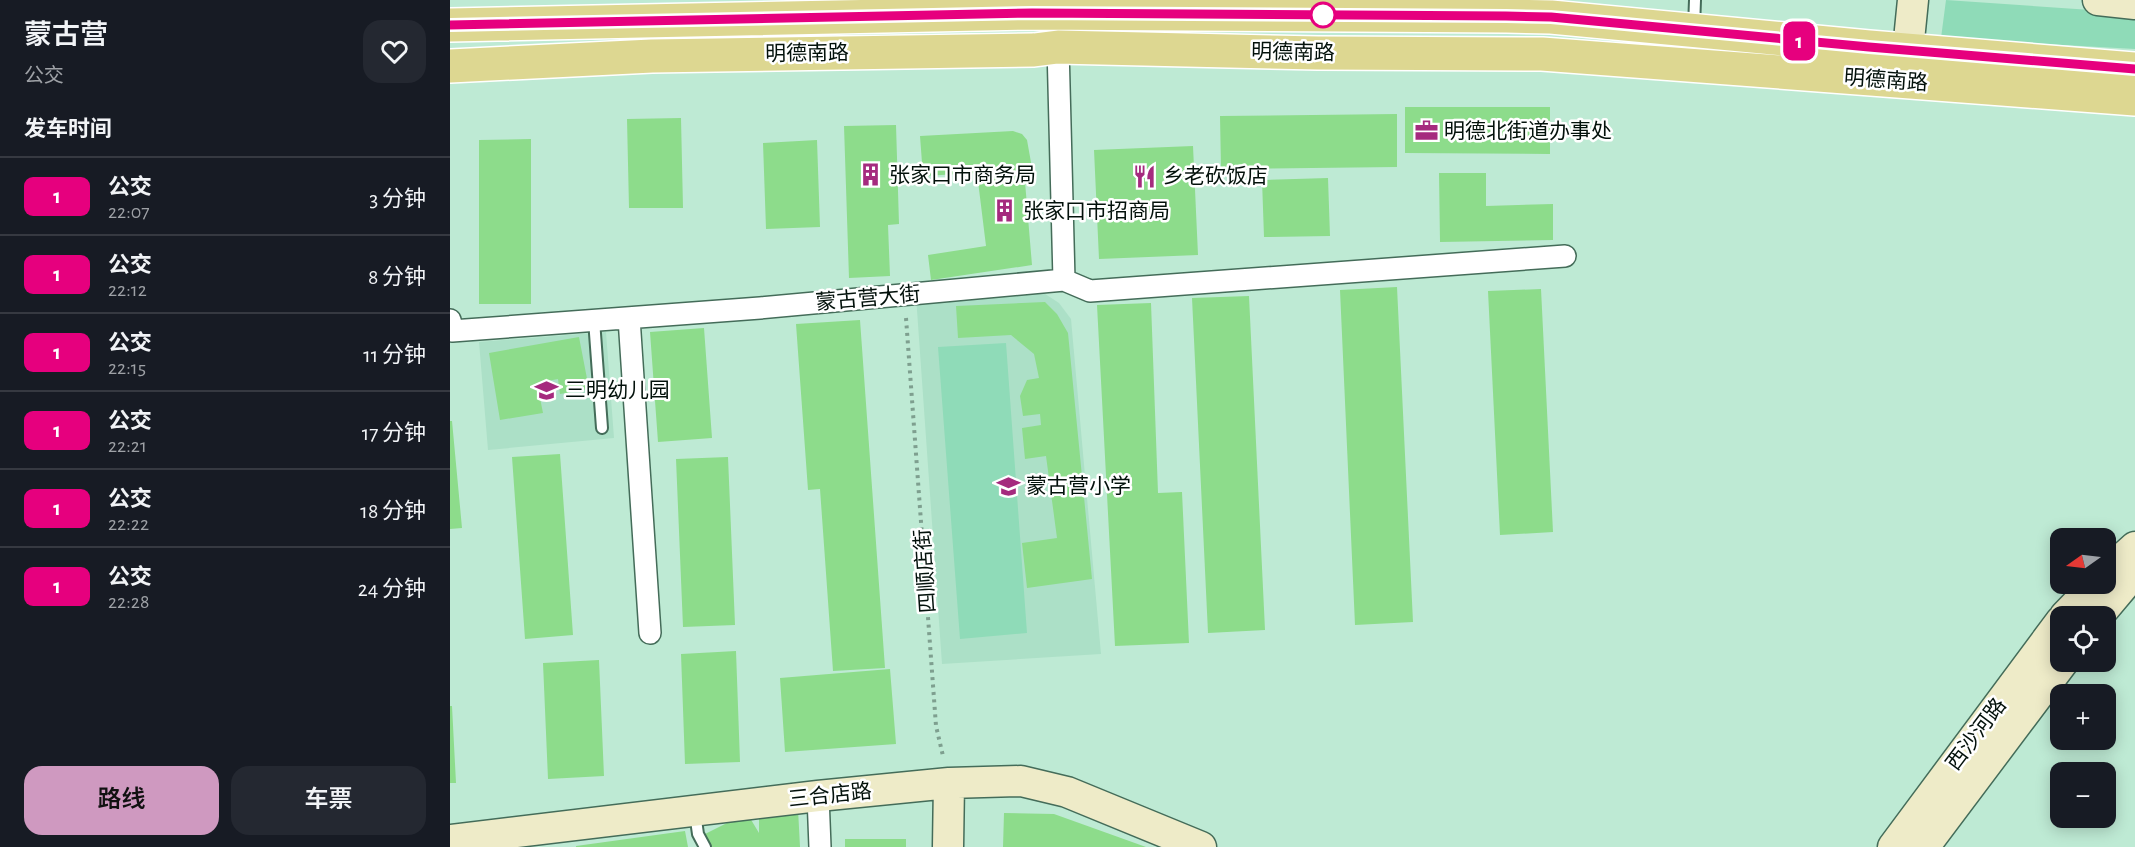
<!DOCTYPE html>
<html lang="zh">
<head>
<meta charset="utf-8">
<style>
	body { margin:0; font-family:"Alegreya Sans","Noto Sans SC",sans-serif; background:#242831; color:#f1f3f6; height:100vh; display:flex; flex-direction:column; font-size:22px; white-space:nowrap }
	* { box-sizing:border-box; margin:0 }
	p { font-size:20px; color:#9ea1a6 }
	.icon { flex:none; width:33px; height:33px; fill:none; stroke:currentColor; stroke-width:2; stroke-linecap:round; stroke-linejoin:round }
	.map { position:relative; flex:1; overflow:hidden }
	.sheet { display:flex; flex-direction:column; background:#171b24; width:450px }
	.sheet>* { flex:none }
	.badge { padding:0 12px; border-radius:9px; font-size:21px; line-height:39px }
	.needle { width:39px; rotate:256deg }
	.tools { position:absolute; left:1600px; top:528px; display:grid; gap:12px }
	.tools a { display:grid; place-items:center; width:66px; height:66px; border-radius:12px; background:#171b24; box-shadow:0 3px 15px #0003; font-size:30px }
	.map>.badge { position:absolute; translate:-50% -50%; box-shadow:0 0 0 3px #fff }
	h2 { padding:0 24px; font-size:22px; line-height:54px }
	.round { display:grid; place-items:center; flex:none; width:63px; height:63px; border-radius:18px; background:#242831 }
	.overview { display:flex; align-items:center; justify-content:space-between; height:102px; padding:0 24px }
	h1 { font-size:28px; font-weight:600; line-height:45px }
	.action { display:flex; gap:12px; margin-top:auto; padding:12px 24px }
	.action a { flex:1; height:69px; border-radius:18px; background:#cf99c0; color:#111; font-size:24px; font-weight:600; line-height:69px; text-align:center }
	.action a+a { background:#242831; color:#f1f3f6 }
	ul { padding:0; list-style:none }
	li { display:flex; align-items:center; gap:18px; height:78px; padding:0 24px; border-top:2px solid #363941 }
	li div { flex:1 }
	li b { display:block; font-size:22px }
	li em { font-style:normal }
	li .badge { min-width:66px; font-weight:700; text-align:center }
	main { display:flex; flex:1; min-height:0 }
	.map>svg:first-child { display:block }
</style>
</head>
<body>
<main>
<section class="sheet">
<div class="overview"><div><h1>蒙古营</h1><p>公交</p></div><a class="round"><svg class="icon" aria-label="heart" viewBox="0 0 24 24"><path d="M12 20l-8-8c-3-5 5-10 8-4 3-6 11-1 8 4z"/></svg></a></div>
<h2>发车时间</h2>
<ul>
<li><span class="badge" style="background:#e6007e;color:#fff">1</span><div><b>公交</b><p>22:07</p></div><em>3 分钟</em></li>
<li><span class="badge" style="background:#e6007e;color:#fff">1</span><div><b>公交</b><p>22:12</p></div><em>8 分钟</em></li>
<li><span class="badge" style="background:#e6007e;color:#fff">1</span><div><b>公交</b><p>22:15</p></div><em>11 分钟</em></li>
<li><span class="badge" style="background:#e6007e;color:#fff">1</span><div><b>公交</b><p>22:21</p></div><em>17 分钟</em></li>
<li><span class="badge" style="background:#e6007e;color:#fff">1</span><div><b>公交</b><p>22:22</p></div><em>18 分钟</em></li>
<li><span class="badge" style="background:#e6007e;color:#fff">1</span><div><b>公交</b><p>22:28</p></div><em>24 分钟</em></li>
</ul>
<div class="action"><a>路线</a><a>车票</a></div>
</section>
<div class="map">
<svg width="1685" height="847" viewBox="0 0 1685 847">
	<rect width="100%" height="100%" fill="#beead4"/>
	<path fill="#ace0c7" d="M586 288 609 303 621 319 651 654 492 664 466 296Z
		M156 332 164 438 38 450 29 342Z"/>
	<path fill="#8fdbb8" d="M1496 0 1685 13V49L1491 38Z
		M556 343 577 633 510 639 488 347Z"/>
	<path fill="#8ddc8b" d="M955 107H1100V154L955 153Z
		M947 114V167L771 169 770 116Z
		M231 118 233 208H179L177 119Z
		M446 125 449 224 438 225 440 276 399 278 394 126Z
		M563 131 572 134 577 140 582 168 574 170 582 265 481 280 478 255 536 246 527 173 473 176 470 136Z
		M81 139V304H29V140Z
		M367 140 370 227 316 229 313 143Z
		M743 146 748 255 649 259 644 150Z
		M989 173H1036V206L1103 204V240L990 242Z
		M878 178 880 236 814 237 812 180Z
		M947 287 963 622 905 625 890 290Z
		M1091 289 1103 532 1050 535 1038 291Z
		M799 296 815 630 758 633 742 298Z
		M595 302 607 314 618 333 642 579 577 588 572 543 607 538 596 456 575 459 572 428 591 425 590 414 573 416 570 396 577 380 589 378 584 354 561 335 508 338 506 306Z
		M701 303 708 493 732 492 739 643 665 646 647 305Z
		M410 320 435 668 383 671 370 489 358 490 346 324Z
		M254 328 262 438 208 442 200 332Z
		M129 337 139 389 110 394 108 379 87 383 93 413 50 420 39 353Z
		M0 421H2L12 528 0 529Z
		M110 454 123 635 75 639 62 457Z
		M278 457 285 625 233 627 226 459Z
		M286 651 290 762 235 764 231 654Z
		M149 660 154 776 98 779 93 663Z
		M440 669 446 744 335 752 330 678Z
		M0 706H2L6 783H0Z
		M348 809 350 847H262L255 834 297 813 309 833V811Z
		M554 813 604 814 696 847H553Z
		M235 831 238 847H126V846Z
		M395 839H456V847H395Z"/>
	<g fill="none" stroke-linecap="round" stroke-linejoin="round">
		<defs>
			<path id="lane" d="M1244 27 1245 0
				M144 320 152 428
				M245 813 248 834 255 847"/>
			<path id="street" d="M614 280 640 291 1115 256
				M179 318 200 633
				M0 320 2 331 310 308 614 280 608 47
				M368 796 370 847"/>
			<path id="secondary" d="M1648 0 1685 4
				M1458 50 1463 0
				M1656 573 1685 547
				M1615 616 1646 584
				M1648 616 1685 572
				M0 840 368 796 499 783 571 781 617 792 751 847
				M498 847 499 783
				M1443 847 1611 621
				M1474 847 1613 662"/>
			<path id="primary" d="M0 25 581 13 1056 16 1101 17 1419 47 1685 69
				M0 66 202 56 584 50 608 47 868 53 1092 54 1685 99"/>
		</defs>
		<use href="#lane" stroke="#446c59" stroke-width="14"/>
		<use href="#street" stroke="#446c59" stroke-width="24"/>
		<use href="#secondary" stroke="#446c59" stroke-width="33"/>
		<use href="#primary" stroke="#fff" stroke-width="36"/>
		<path stroke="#7e9f8f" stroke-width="4" stroke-dasharray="3 4.5" stroke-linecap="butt" d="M456 318 486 726 493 756"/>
		<use href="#lane" stroke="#fff" stroke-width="10"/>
		<use href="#street" stroke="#fff" stroke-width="21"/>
		<use href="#secondary" stroke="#eeebc8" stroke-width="30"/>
		<use href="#primary" stroke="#ddd791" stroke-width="33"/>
	</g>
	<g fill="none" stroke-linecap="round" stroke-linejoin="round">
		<defs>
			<path id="line" d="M0 25 582 13 1056 16 1101 17 1419 47 1685 69"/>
		</defs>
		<use href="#line" stroke="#fff" stroke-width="14"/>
		<use href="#line" stroke="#e6007e" stroke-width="9"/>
	</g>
	<defs>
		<symbol id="office-bare" viewBox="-9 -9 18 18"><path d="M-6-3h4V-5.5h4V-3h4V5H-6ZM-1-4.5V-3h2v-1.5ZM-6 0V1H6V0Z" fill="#a52a7e" stroke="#fff" stroke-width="2.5" paint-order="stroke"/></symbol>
		<symbol id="building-bare" viewBox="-9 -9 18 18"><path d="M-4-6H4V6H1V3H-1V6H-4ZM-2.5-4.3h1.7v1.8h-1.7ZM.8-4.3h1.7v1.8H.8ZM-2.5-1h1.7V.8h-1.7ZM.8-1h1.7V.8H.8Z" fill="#a52a7e" stroke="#fff" stroke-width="2.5" paint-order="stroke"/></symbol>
		<symbol id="restaurant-bare" viewBox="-9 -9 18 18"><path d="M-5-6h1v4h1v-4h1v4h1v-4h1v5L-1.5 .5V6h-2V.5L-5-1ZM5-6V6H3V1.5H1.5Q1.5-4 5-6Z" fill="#a52a7e" stroke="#fff" stroke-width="2.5" paint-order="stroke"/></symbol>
		<symbol id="school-bare" viewBox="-9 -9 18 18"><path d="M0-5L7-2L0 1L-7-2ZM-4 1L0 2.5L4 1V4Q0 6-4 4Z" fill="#a52a7e" stroke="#fff" stroke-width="2.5" paint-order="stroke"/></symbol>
	</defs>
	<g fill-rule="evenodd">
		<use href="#office-bare" x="960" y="114" width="33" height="33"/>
		<use href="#building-bare" x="404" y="158" width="33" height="33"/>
		<use href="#restaurant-bare" x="678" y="160" width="33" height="33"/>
		<use href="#building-bare" x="538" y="194" width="33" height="33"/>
		<use href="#school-bare" x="80" y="374" width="33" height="33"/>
		<use href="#school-bare" x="542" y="470" width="33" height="33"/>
	</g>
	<circle fill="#fff" stroke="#e6007e" stroke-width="3" cx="873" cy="15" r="12"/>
	<g text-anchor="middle" stroke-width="5" stroke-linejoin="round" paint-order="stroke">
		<g font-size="21" fill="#03110b" stroke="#fff">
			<text transform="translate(843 52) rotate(1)" y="7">明德南路</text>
			<text transform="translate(357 53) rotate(-1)" y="7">明德南路</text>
			<text transform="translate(1436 80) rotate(4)" y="7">明德南路</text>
			<text transform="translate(418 298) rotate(-5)" y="7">蒙古营大街</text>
			<text transform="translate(475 571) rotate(-94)" y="7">四顺店街</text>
			<text transform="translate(1526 734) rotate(-53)" y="7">西沙河路</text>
			<text transform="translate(380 795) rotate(-6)" y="7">三合店路</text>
		</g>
		<g font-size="21" fill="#03110b" stroke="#fff" text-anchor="start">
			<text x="994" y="138">明德北街道办事处</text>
			<text x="439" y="182">张家口市商务局</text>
			<text x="713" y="183">乡老砍饭店</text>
			<text x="573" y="218">张家口市招商局</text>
			<text x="115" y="397">三明幼儿园</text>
			<text x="576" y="493">蒙古营小学</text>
		</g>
	</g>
</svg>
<div class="tools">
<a><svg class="needle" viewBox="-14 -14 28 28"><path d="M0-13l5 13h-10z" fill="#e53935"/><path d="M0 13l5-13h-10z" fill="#9ea1a6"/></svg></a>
<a><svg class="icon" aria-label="locate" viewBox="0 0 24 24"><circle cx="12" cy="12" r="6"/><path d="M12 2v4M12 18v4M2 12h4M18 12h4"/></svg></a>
<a>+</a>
<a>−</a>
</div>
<b class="badge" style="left:1349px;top:41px;background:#e6007e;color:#fff">1</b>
</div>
</main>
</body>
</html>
